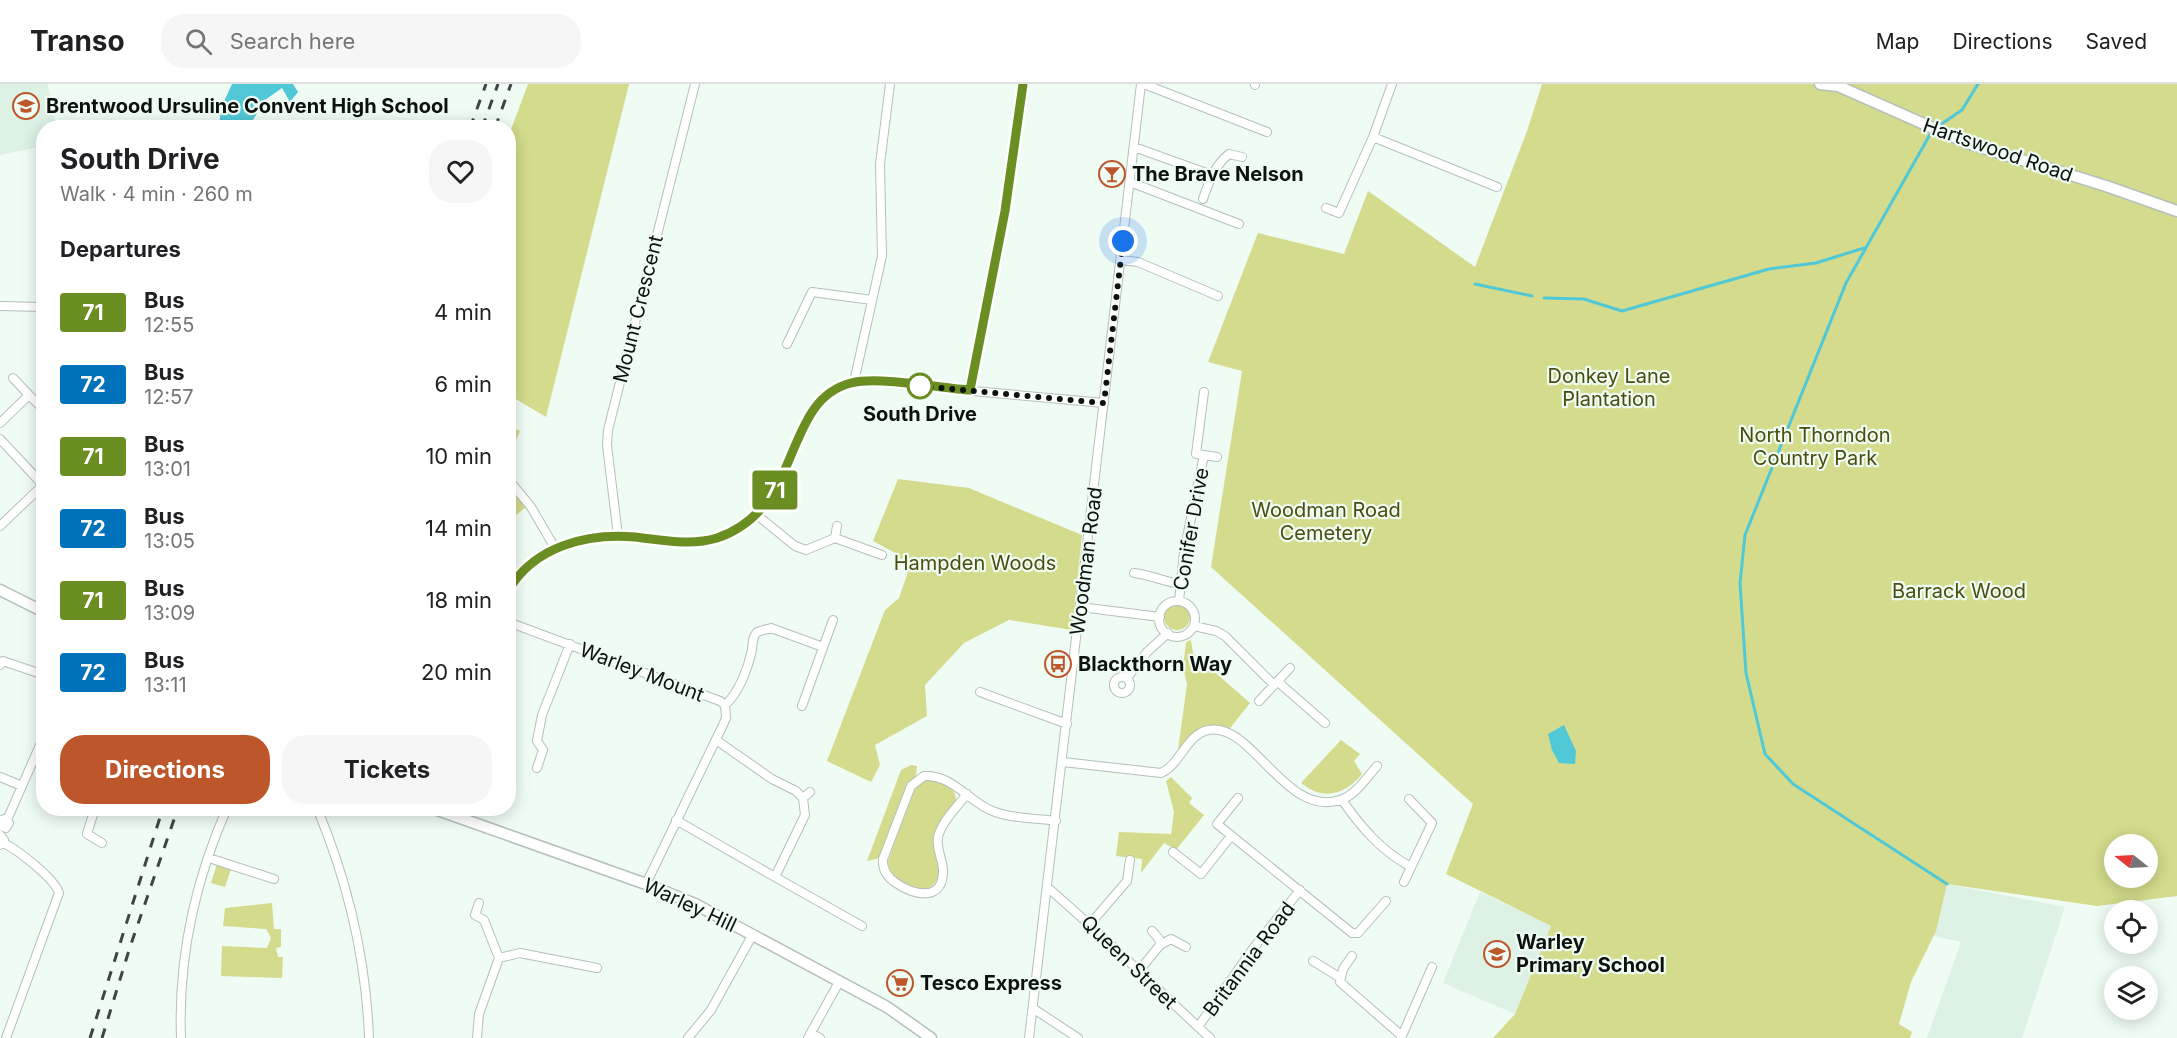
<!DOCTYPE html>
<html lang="en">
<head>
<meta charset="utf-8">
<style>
	body { margin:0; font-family:Inter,sans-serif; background:#f6f6f6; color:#202124; height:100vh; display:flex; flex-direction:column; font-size:22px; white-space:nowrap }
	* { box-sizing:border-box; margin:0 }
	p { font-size:20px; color:#757577 }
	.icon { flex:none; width:33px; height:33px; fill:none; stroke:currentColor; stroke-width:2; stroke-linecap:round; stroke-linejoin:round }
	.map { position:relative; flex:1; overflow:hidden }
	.details { position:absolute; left:36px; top:36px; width:480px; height:696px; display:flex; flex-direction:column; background:#fff; border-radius:24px; box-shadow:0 3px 15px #0003 }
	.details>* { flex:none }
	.badge { padding:0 12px; border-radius:4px; font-size:21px; line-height:39px }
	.needle { width:39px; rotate:288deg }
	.buttons { position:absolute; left:2104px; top:750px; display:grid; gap:12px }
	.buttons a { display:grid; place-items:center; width:54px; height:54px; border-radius:50%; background:#fff; box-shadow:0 3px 15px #0003; font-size:30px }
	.you { position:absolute; width:30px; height:30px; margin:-15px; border:4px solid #fff; border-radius:50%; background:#1a73e8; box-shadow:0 0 0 9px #1a73e833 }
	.map>.badge { position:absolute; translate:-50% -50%; box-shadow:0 0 0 3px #fff }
	h2 { padding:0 24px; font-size:22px; line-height:54px }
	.round { display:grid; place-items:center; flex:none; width:63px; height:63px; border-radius:24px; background:#f6f6f6 }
	.head { display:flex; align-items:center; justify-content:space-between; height:102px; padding:0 24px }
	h1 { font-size:28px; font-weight:700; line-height:45px }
	.action { display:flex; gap:12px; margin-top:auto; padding:12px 24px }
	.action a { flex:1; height:69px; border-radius:24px; background:#bd562b; color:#fff; font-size:24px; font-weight:700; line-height:69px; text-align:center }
	.action a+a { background:#f6f6f6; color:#202124 }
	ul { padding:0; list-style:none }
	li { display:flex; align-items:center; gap:18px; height:72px; padding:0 24px }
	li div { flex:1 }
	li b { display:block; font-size:22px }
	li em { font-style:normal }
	li .badge { min-width:66px; font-weight:700; text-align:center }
	header { display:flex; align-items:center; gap:36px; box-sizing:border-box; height:84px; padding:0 30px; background:#fff; border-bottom:2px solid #e0e0e0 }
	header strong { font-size:28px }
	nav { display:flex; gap:33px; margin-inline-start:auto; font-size:21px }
	.search { width:420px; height:54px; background:#f6f6f6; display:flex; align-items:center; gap:15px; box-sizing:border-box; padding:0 21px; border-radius:24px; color:#757577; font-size:22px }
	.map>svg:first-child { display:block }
</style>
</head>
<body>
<header>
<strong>Transo</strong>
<div class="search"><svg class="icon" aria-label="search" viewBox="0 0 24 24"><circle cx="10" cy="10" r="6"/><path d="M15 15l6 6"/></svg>Search here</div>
<nav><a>Map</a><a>Directions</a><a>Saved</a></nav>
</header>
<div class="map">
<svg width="2177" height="954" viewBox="0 0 2177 954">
	<rect width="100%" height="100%" fill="#effcf4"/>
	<path fill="#ddf1e5" d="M0 0H48L56 43 44 44 43 62 0 71Z
		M1947 800 2065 823 2022 954H1927L1961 858 1934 852Z
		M1480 808 1551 842 1515 930 1443 899Z"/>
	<path fill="#d4db8c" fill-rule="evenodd" d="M528 0H629L546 333 509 311V51Z
		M1542 0H2177V812L2097 822 1947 800 1936 847 1911 898 1899 940 1912 948 1910 954H1493L1515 930 1551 842 1446 790 1473 720 1211 483 1242 287 1208 278 1258 149 1344 170 1368 107 1475 183 1527 47ZM2115 760H2148V794H2115Z
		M509 342 520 347 513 363 509 361Z
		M898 395 969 404 1082 451 1072 546 1009 536 964 559 925 601 927 632 875 661 880 681 871 698 827 677 885 526 899 514 909 485 897 470 873 457Z
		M509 400 526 423 509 437Z
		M1164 533a13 13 0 1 1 26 0a13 13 0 1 1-26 0Z
		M1191 556 1193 569 1250 619 1227 648 1207 646 1177 673 1187 600 1183 584 1186 558Z
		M1341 656 1360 670 1354 677 1362 690C1345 711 1323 717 1301 699Z
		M911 681 917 682 916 692 907 702 880 774 867 777 901 686Z
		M1171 693 1192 714 1189 719 1204 731 1176 766 1164 759 1141 789 1142 775 1116 772 1119 748 1171 750 1174 728 1166 697Z
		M929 696C941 698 957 703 956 717L934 750C933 769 949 796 926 806 911 805 888 794 888 777L914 705 921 698Z
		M217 780 231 785 225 803 211 799Z
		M272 819 274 845H281V863L276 864 278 873H283L282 894 221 892 222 862 267 864 271 854 266 845 223 842 225 824Z"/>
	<path fill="#50c8d6" d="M232 0H293L298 8 290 18 282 4 265 16 253 36 244 43H219L221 24Z
		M1564 641 1576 667 1575 680 1559 679 1552 666 1548 650Z"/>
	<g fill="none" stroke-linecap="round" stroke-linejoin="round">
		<path stroke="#50c8d6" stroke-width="3" d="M1937 43 1962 26 1978 0
			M1932 47 1846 199 1745 451 1740 499 1746 589 1765 670 1793 700 1947 800
			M1475 200 1532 212
			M1544 214 1584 215 1622 227 1769 185 1816 179 1864 164"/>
		<defs>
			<path id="street" d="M1144 0 1267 48
				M1255 1V0
				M1373 53 1497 103
				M1134 63 1212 91
				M1130 98 1239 140
				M1203 115C1209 98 1214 82 1229 70L1242 73
				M1326 124 1339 129 1373 53 1392 0
				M1121 176 1138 178 1218 212
				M0 222 44 223
				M40 223 44 199
				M787 260 812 208 872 216
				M854 298 882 172 880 80 890 0
				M970 306 1005 127 1023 0
				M29 311 44 326
				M0 339 29 311 13 294
				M0 355 43 401
				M1204 371 1217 373
				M508 395 531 423 555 464
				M757 431 795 462 806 466 835 454 882 471
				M0 442 44 400
				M618 452 607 361 608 346 695 0
				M835 454 837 442
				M1134 489C1152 491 1164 498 1181 500
				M508 507C534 462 586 449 634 453 666 456 698 463 728 448 752 436 769 419 782 395 801 360 805 306 854 298 864 297 876 299 886 299L1104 319
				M1179 517 1184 468 1204 371 1196 370 1204 308
				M1159 535a18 18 0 1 1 36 0a18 18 0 1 1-36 0Z
				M1080 523 1160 533
				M508 538 720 617 725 621 726 634 722 643 646 800
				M1194 542 1216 547 1225 552 1273 600
				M0 581 3 577 44 591
				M1114 601a8 8 0 1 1 16 0a8 8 0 1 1-16 0Z
				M1127 594 1147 568 1168 549
				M1278 598 1325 639
				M980 608 1067 640
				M1259 617 1290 584
				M725 621C739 609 748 584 752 566 753 558 752 554 757 548L771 544 823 563
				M802 622 833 536
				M1063 678 1161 689C1180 681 1186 651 1208 646 1252 637 1285 734 1340 716 1355 712 1367 693 1377 682
				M537 684 543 666 537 657 542 631 570 560
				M0 693 22 702
				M967 710C957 723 942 737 938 753 936 764 942 774 943 785 944 819 914 811 896 799 887 793 882 786 883 775L911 702 924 692C953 690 970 720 995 728 1014 735 1036 734 1056 737
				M803 714 810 708
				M1238 714 1217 740 1352 849H1358L1386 817
				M1342 716C1361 743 1381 767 1411 783
				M95 724 87 750 102 759
				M317 724C348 798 366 874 369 954
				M7 736 44 652
				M676 736 775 793 805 731 803 714 796 707 772 695 716 656
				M0 737 4 735 9 739 6 744 0 742
				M0 751 4 756 0 761
				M3 759C17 765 55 795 59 809L6 954
				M1173 768 1201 790 1231 752
				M209 774 274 795
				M775 793 862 842
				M1404 798 1432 739 1409 715
				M1047 803C1103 851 1156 904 1210 954
				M479 819 475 831 484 836 499 874
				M1090 840 1127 797 1130 776
				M1152 847 1159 855 1160 861
				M1352 872 1343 885 1340 898 1402 952
				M1313 877 1339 893
				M1138 888 1160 861 1171 855 1186 863
				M1034 925 1078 954
				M1198 943 1252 866 1300 806
				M811 949 820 954
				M181 954C178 875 195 797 227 724
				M477 954 479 930 499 874 520 869 597 884
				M688 954 711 926 753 850
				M808 954 839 898
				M1029 954 1141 0
				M1401 954 1432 883"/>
			<path id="secondary" d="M1820 0 1838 2 1967 59 2106 102 2177 127
				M0 506 44 528
				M432 724 646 800 695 820 887 923 931 954"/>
		</defs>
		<use href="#street" stroke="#b4c0b9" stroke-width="10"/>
		<use href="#secondary" stroke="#b4c0b9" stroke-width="13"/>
		<use href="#street" stroke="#fff" stroke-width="8"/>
		<use href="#secondary" stroke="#fff" stroke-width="10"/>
		<path stroke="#3f4541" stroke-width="3" stroke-dasharray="10 10" stroke-linecap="butt" d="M470 44 486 0
			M482 44 498 0
			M495 44 511 0
			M90 954 163 724
			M102 954 130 863 178 724"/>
	</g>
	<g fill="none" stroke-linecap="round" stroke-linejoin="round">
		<defs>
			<path id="line" d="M508 507C534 462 587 449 635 453 662 456 691 462 717 454 805 424 781 317 851 299 879 292 940 304 970 306L1005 127 1023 0"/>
		</defs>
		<use href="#line" stroke="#fff" stroke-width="14"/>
		<use href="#line" stroke="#6b8e23" stroke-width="9"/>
		<path stroke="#0e120f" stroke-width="6" stroke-dasharray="0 10.8" d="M920 302 1104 319 1123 157"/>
	</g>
	<defs>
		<symbol id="school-ring" viewBox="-11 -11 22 22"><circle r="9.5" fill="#effcf4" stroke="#bd562b" stroke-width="1.5"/><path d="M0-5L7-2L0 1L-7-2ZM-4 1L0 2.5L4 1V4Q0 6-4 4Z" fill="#bd562b"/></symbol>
		<symbol id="bar-ring" viewBox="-11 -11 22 22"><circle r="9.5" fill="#effcf4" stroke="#bd562b" stroke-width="1.5"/><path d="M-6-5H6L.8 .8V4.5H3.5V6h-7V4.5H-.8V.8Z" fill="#bd562b"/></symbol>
		<symbol id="bus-ring" viewBox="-11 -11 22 22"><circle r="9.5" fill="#effcf4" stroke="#bd562b" stroke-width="1.5"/><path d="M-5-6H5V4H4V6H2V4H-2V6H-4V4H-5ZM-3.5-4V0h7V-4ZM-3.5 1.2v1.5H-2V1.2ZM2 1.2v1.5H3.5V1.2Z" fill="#bd562b"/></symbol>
		<symbol id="supermarket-ring" viewBox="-11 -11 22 22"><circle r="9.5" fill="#effcf4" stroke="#bd562b" stroke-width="1.5"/><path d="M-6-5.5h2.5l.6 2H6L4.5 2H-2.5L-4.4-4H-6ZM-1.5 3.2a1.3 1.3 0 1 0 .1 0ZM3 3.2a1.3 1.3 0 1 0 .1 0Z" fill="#bd562b"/></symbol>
	</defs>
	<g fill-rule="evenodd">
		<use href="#school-ring" x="11" y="7" width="30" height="30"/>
		<use href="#bar-ring" x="1097" y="75" width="30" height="30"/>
		<use href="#bus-ring" x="1043" y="565" width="30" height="30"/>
		<use href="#school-ring" x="1482" y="855" width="30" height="30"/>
		<use href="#supermarket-ring" x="885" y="884" width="30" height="30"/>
	</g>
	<circle fill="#fff" stroke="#6b8e23" stroke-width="3" cx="920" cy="302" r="12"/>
	<g text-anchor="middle" stroke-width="4.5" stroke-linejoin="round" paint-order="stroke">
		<g font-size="20" font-weight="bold" fill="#0e120f" stroke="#effcf4" text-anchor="start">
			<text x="46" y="29">Brentwood Ursuline Convent High School</text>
			<text x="1132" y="97">The Brave Nelson</text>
			<text x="1078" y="587">Blackthorn Way</text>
			<text x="1516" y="865">Warley<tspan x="1516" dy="23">Primary School</tspan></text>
			<text x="920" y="906">Tesco Express</text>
		</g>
		<g font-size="20" fill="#0e120f" stroke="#effcf4">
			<text transform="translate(1998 66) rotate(19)" y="7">Hartswood Road</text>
			<text transform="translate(638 225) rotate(-76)" y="7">Mount Crescent</text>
			<text transform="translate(1191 445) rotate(-80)" y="7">Conifer Drive</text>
			<text transform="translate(1086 477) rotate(-83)" y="7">Woodman Road</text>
			<text transform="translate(642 588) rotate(21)" y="7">Warley Mount</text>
			<text transform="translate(690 821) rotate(25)" y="7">Warley Hill</text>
			<text transform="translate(1249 875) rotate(-53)" y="7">Britannia Road</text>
			<text transform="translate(1129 878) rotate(44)" y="7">Queen Street</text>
		</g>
		<g font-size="20" fill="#4a4d0c" stroke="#effcf4">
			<text x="1609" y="299">Donkey Lane<tspan x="1609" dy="23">Plantation</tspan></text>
			<text x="1815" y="358">North Thorndon<tspan x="1815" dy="23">Country Park</tspan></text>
			<text x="1326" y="433">Woodman Road<tspan x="1326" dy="23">Cemetery</tspan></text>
			<text x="975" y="486">Hampden Woods</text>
			<text x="1959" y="514">Barrack Wood</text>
		</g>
		<g font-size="20" font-weight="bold" fill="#0e120f" stroke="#effcf4">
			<text x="920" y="337">South Drive</text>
		</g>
	</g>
</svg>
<div class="buttons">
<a><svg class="needle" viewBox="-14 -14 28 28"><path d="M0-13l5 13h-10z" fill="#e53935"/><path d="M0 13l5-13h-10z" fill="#757577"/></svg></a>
<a><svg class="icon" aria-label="locate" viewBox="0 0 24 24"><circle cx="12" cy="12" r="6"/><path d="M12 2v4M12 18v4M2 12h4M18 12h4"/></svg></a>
<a><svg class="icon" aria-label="layers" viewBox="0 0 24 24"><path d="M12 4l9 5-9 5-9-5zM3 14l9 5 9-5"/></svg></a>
</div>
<div class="you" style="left:1123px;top:157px"></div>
<b class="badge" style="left:775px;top:406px;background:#6b8e23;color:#fff">71</b>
<section class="details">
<div class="head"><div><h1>South Drive</h1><p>Walk · 4 min · 260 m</p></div><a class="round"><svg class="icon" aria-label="heart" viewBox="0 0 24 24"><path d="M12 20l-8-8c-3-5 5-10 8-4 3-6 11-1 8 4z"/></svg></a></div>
<h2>Departures</h2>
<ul>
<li><span class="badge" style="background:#6b8e23;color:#fff">71</span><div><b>Bus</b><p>12:55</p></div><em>4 min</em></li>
<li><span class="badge" style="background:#0072bc;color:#fff">72</span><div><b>Bus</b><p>12:57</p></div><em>6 min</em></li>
<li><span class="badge" style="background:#6b8e23;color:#fff">71</span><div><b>Bus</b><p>13:01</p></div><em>10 min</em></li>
<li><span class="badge" style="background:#0072bc;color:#fff">72</span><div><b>Bus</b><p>13:05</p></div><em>14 min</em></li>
<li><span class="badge" style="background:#6b8e23;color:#fff">71</span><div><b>Bus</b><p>13:09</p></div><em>18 min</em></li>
<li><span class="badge" style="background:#0072bc;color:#fff">72</span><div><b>Bus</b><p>13:11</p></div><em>20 min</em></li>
</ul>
<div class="action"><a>Directions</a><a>Tickets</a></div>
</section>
</div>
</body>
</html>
